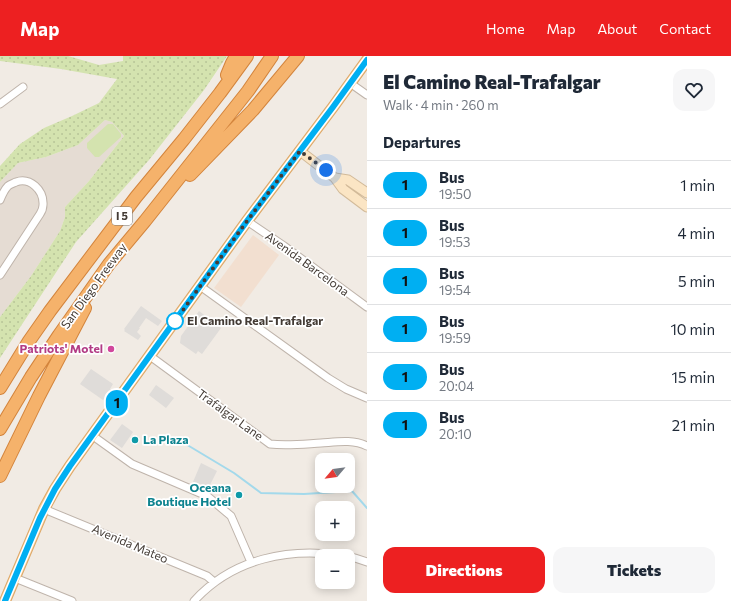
<!DOCTYPE html>
<html lang="en">
<head>
<meta charset="utf-8">
<style>
	body { margin:0; font-family:Commissioner,sans-serif; background:#f6f6f7; color:#1f2937; height:100vh; display:flex; flex-direction:column; font-size:15px; white-space:nowrap }
	* { box-sizing:border-box; margin:0 }
	p { font-size:13px; color:#747a83 }
	.icon { flex:none; width:22px; height:22px; fill:none; stroke:currentColor; stroke-width:2; stroke-linecap:round; stroke-linejoin:round }
	.map { position:relative; flex:1; overflow:hidden }
	.sheet { display:flex; flex-direction:column; background:#fff; width:364px }
	.sheet>* { flex:none }
	.badge { padding:0 8px; border-radius:13px; font-size:14px; line-height:26px }
	.needle { width:26px; rotate:241deg }
	.fabs { position:absolute; left:315px; top:397px; display:grid; gap:8px }
	.fabs a { display:grid; place-items:center; width:40px; height:40px; border-radius:8px; background:#fff; box-shadow:0 2px 10px #0003; font-size:20px }
	.you { position:absolute; width:20px; height:20px; margin:-10px; border:3px solid #fff; border-radius:50%; background:#1a73e8; box-shadow:0 0 0 6px #1a73e833 }
	.map>.badge { position:absolute; translate:-50% -50%; box-shadow:0 0 0 2px #fff }
	h2 { padding:0 16px; font-size:15px; line-height:36px }
	.round { display:grid; place-items:center; flex:none; width:42px; height:42px; border-radius:12px; background:#f6f6f7 }
	.headline { display:flex; align-items:center; justify-content:space-between; height:68px; padding:0 16px }
	h1 { font-size:19px; font-weight:800; line-height:30px }
	.button { display:flex; gap:8px; margin-top:auto; padding:8px 16px }
	.button a { flex:1; height:46px; border-radius:12px; background:#ed2021; color:#fff; font-size:16px; font-weight:800; line-height:46px; text-align:center }
	.button a+a { background:#f6f6f7; color:#1f2937 }
	ul { padding:0; list-style:none }
	li { display:flex; align-items:center; gap:12px; height:48px; padding:0 16px; border-top:1px solid #e0e1e3 }
	li div { flex:1 }
	li b { display:block; font-size:15px }
	li em { font-style:normal }
	li .badge { min-width:44px; font-weight:700; text-align:center }
	header { display:flex; align-items:center; gap:24px; box-sizing:border-box; height:56px; padding:0 20px; background:#ed2021; color:#fff }
	header strong { font-size:19px }
	nav { display:flex; gap:22px; margin-inline-start:auto; font-size:14px }
	main { display:flex; flex:1; min-height:0 }
	.map>svg:first-child { display:block }
</style>
</head>
<body>
<header>
<strong>Map</strong>
<nav><a>Home</a><a>Map</a><a>About</a><a>Contact</a></nav>
</header>
<main>
<div class="map">
<svg width="367" height="545" viewBox="0 0 367 545">
	<defs>
		<pattern id="grass-dots" width="8" height="8" patternUnits="userSpaceOnUse"><rect width="8" height="8" fill="#d4e3af"/><path d="M2 2h.1M6 6h.1" fill="none" stroke="#b7c497" stroke-width="1.8" stroke-linecap="round"/></pattern>
	</defs>
	<rect width="100%" height="100%" fill="#f1ebe4"/>
	<path fill="#e5dcd3" d="M105 64 112 66 124 80 89 125 65 151V161L60 175 31 220 0 261V126L18 107 46 101 78 89Z"/>
	<path fill="#f2dfd0" d="M253 179 279 199 241 251 214 232Z"/>
	<path fill="url(#grass-dots)" d="M0 0H68L99 9 123 5V0H227L204 34 149 104 76 186 0 302V261L31 220 60 175 65 161V151L89 125 124 80 112 66 105 64 78 89 46 101 18 107 0 126V110L20 88 44 72 72 60 99 47 117 23 61 13 0 5Z"/>
	<path fill="#d4e3af" d="M108 68H113L121 78V81L99 101H95L87 92V87Z"/>
	<path fill="#dfdcd9" d="M141 250 162 265 158 270 146 262 139 272H140L137 276 141 280 138 284 124 275 125 274 124 273Z
		M199 255 221 272 202 298 198 295 196 298 180 287 181 280Z
		M91 313 113 328 110 333 111 334 103 344 80 328Z
		M156 329 174 342 166 352 149 339Z
		M122 368 133 376 122 392 110 384Z
		M201 407 217 415 209 431 193 426Z"/>
	<g fill="none" stroke-linecap="round" stroke-linejoin="round">
		<path stroke="#a3d9eb" stroke-width="2" d="M179 384 234 417 261 437 304 438 352 435 367 452"/>
		<defs>
			<path id="street" d="M350 27 367 39
				M0 48 23 31
				M0 144C2 139 4 134 8 130 10 128 14 127 16 126 30 121 44 134 43 149 43 152 42 155 40 158L0 219
				M247 165 284 190 367 251
				M200 230 328 322 346 333 367 342
				M150 300 270 388C287 390 304 388 321 387 336 386 353 383 367 390
				M93 380 132 408 207 440 231 460 251 506
				M44 453 207 520 214 526
				M348 500 355 502 367 506
				M15 522 72 545
				M194 545C233 502 290 491 345 500"/>
			<path id="secondary" d="M300 95 335 122 343 133 367 151
				M335 122 348 124 367 137"/>
			<path id="primary" d="M5 545 44 453 55 433 70 410 247 165 333 51 367 4"/>
			<path id="highway" d="M227 19 232 7 236 0
				M190 119 253 54 298 0
				M0 332 29 285 50 255 136 141 184 83 220 37 247 0
				M0 373 31 321 59 279 109 208 145 165 248 35 272 0
				M0 420 39 340 85 252"/>
		</defs>
		<use href="#street" stroke="#bfb4ab" stroke-width="9"/>
		<use href="#secondary" stroke="#d2ba99" stroke-width="11"/>
		<use href="#primary" stroke="#dca768" stroke-width="12"/>
		<use href="#highway" stroke="#d3843c" stroke-width="14"/>
		<use href="#street" stroke="#fff" stroke-width="7"/>
		<use href="#secondary" stroke="#fbe5c4" stroke-width="9"/>
		<use href="#primary" stroke="#f8cd97" stroke-width="10"/>
		<use href="#highway" stroke="#f5b26b" stroke-width="12"/>
	</g>
	<g fill="none" stroke-linecap="round" stroke-linejoin="round">
		<defs>
			<path id="line" d="M5 545 40 462 55 433 70 410 247 165 333 51 367 4"/>
		</defs>
		<use href="#line" stroke="#fff" stroke-width="9"/>
		<use href="#line" stroke="#00aff2" stroke-width="6"/>
		<path stroke="#433b35" stroke-width="4" stroke-dasharray="0 7.2" d="M175 265 173 268 247 165 300 95 326 114"/>
	</g>
	<circle fill="#fff" stroke="#00aff2" stroke-width="2" cx="175" cy="265" r="8"/>
	<circle fill="#d1479c" stroke="#fff" stroke-width="1.5" cx="111" cy="293" r="4"/>
	<g fill="#0f9aa8" stroke="#fff" stroke-width="1.5">
		<circle cx="135" cy="384" r="4"/>
		<circle cx="239" cy="439" r="4"/>
	</g>
	<g text-anchor="middle" stroke-width="3.5" stroke-linejoin="round" paint-order="stroke">
		<rect fill="#fff" stroke="#7b7672" stroke-width="1" x="112" y="151" width="20" height="18" rx="3"/>
		<g font-size="11" font-weight="bold" fill="#433b35">
			<text x="122" y="164">I 5</text>
		</g>
		<g font-size="12" fill="#433b35" stroke="#fff">
			<text transform="translate(307 208) rotate(36)" y="4">Avenida Barcelona</text>
			<text transform="translate(94 230) rotate(-54)" y="4">San Diego Freeway</text>
			<text transform="translate(230 359) rotate(36)" y="4">Trafalgar Lane</text>
			<text transform="translate(130 488) rotate(23)" y="4">Avenida Mateo</text>
		</g>
		<g font-size="12" font-weight="bold" fill="#433b35" stroke="#fff" text-anchor="start">
			<text x="187" y="269">El Camino Real-Trafalgar</text>
		</g>
		<g font-size="12" font-weight="bold" fill="#b23c85" stroke="#fff" text-anchor="end">
			<text x="103" y="297">Patriots' Motel</text>
		</g>
		<g font-size="12" font-weight="bold" fill="#0d838f" stroke="#fff" text-anchor="start">
			<text x="143" y="388">La Plaza</text>
			<text x="231" y="436" text-anchor="end">Oceana<tspan x="231" dy="14">Boutique Hotel</tspan></text>
		</g>
	</g>
</svg>
<div class="fabs">
<a><svg class="needle" viewBox="-14 -14 28 28"><path d="M0-13l5 13h-10z" fill="#e53935"/><path d="M0 13l5-13h-10z" fill="#747a83"/></svg></a>
<a>+</a>
<a>−</a>
</div>
<div class="you" style="left:326px;top:114px"></div>
<b class="badge" style="left:117px;top:347px;background:#00aff2;color:#111">1</b>
</div>
<section class="sheet">
<div class="headline"><div><h1>El Camino Real-Trafalgar</h1><p>Walk · 4 min · 260 m</p></div><a class="round"><svg class="icon" aria-label="heart" viewBox="0 0 24 24"><path d="M12 20l-8-8c-3-5 5-10 8-4 3-6 11-1 8 4z"/></svg></a></div>
<h2>Departures</h2>
<ul>
<li><span class="badge" style="background:#00aff2;color:#111">1</span><div><b>Bus</b><p>19:50</p></div><em>1 min</em></li>
<li><span class="badge" style="background:#00aff2;color:#111">1</span><div><b>Bus</b><p>19:53</p></div><em>4 min</em></li>
<li><span class="badge" style="background:#00aff2;color:#111">1</span><div><b>Bus</b><p>19:54</p></div><em>5 min</em></li>
<li><span class="badge" style="background:#00aff2;color:#111">1</span><div><b>Bus</b><p>19:59</p></div><em>10 min</em></li>
<li><span class="badge" style="background:#00aff2;color:#111">1</span><div><b>Bus</b><p>20:04</p></div><em>15 min</em></li>
<li><span class="badge" style="background:#00aff2;color:#111">1</span><div><b>Bus</b><p>20:10</p></div><em>21 min</em></li>
</ul>
<div class="button"><a>Directions</a><a>Tickets</a></div>
</section>
</main>
</body>
</html>
